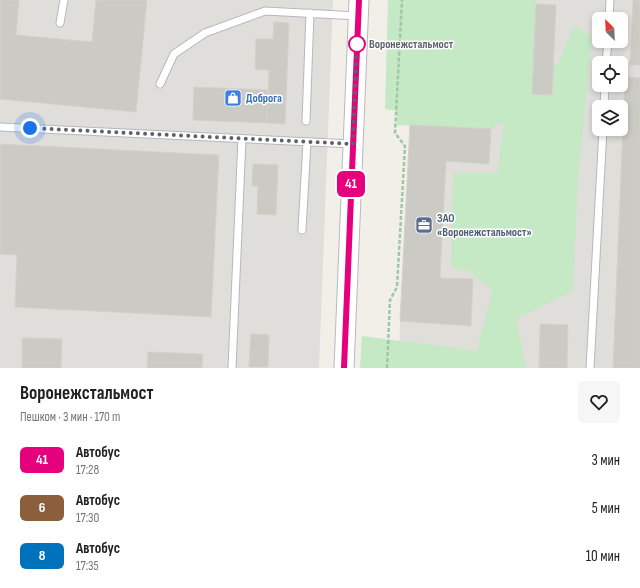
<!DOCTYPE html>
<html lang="ru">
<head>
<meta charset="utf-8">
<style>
	body { margin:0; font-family:"Sofia Sans Condensed",sans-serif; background:#f6f6f6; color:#202124; height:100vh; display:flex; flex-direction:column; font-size:15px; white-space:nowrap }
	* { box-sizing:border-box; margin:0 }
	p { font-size:13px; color:#757577 }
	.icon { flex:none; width:22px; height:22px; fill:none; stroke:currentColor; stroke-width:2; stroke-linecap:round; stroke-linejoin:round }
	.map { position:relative; height:368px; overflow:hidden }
	.details { display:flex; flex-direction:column; background:#fff; flex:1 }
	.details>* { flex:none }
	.badge { padding:0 8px; border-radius:6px; font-size:14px; line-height:26px }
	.needle { width:26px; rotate:336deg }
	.tools { position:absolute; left:592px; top:12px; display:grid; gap:8px }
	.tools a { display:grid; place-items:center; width:36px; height:36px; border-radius:6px; background:#fff; box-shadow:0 2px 6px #0003; font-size:20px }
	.you { position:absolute; width:20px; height:20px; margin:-10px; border:3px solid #fff; border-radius:50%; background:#1a73e8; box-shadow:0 0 0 6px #1a73e833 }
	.map>.badge { position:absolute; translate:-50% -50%; box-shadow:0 0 0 2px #fff }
	.round { display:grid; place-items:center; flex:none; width:42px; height:42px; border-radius:6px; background:#f6f6f6 }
	.summary { display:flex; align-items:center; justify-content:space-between; height:68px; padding:0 20px }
	h1 { font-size:19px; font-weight:700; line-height:30px }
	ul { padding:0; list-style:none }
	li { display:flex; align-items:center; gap:12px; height:48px; padding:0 20px }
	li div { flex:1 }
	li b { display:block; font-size:15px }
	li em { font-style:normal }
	li .badge { min-width:44px; font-weight:700; text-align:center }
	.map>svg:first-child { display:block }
</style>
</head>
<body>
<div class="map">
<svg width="640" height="368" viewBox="0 0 640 368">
	<rect width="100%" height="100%" fill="#f1efe8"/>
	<path fill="#e0deda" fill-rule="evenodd" d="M0 0H333L319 368H0Z
		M417 0H640V368H399L400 321ZM599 19H621V41H599ZM599 63H621V85H599ZM599 107H621V129H599Z"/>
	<path fill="#c5e8c5" d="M388 0H536L534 58 558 64 573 26 592 36 578 176 573 291 516 319 526 368H360L362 336 477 351 492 291 469 270 451 268 453 173H497L504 124 498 123 491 129 397 125V111L385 109Z"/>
	<path fill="#cccac5" stroke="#d6d1c6" d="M0 0H19L16 35 92 42 96 0H147L136 112 0 99Z
		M633 0H640V65H630Z
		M536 4 556 5 552 95 532 94Z
		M274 22 289 23 285 124 267 123 269 70 255 69 256 39H273Z
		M625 77 640 78V368H613Z
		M194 87 268 90 267 123 193 120Z
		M410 125 491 129 489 164 446 161 440 278 473 279 471 326 400 321Z
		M0 144 219 155 211 317 15 307 17 255 0 254Z
		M253 164 278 165 276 215 257 214 258 186H252Z
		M540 324 568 325 567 368H539Z
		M251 334 269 335 268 367H249Z
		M22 338 62 339 61 368H22Z
		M148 352 203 354 202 368H147Z"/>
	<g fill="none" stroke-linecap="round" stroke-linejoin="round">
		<defs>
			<path id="lane" d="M609 19 610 0
				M60 23 64 0
				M606 63 608 41
				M160 84 174 54 205 33 265 11 358 16
				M604 107 605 85
				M306 121 310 13
				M0 127 353 144
				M302 230 307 142
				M232 368 242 139
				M590 368 603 129"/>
			<path id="secondary" d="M344 368 359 0"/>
		</defs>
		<use href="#lane" stroke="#b5b8bc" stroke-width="9"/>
		<use href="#secondary" stroke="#b6babf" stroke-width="21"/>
		<path stroke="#9cc7a9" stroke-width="2.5" stroke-dasharray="4 2" stroke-linecap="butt" d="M387 368 390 300 397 287 405 146 395 133 402 0"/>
		<use href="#lane" stroke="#fff" stroke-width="7"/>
		<use href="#secondary" stroke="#fff" stroke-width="19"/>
	</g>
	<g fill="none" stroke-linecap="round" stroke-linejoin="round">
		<defs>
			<path id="line" d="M344 368 359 0"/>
		</defs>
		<use href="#line" stroke="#fff" stroke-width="9"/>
		<use href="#line" stroke="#e6007e" stroke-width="6"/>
		<path stroke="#5f6368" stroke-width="4" stroke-dasharray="0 7.2" d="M30 128 353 144 357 40V44"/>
	</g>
	<defs>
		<symbol id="shop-square" viewBox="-11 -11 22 22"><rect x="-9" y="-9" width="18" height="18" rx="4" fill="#3f7fe0" stroke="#fff"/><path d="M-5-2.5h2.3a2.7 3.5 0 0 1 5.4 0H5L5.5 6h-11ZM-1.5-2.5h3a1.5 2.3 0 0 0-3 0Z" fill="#fff"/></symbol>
		<symbol id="office-square" viewBox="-11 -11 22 22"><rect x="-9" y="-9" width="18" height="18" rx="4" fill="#5c6f8a" stroke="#fff"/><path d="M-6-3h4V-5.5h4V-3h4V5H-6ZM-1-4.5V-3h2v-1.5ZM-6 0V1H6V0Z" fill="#fff"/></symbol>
	</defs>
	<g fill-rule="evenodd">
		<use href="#shop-square" x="223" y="88" width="20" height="20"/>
		<use href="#office-square" x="414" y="215" width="20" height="20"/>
	</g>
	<circle fill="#fff" stroke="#e6007e" stroke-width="2" cx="357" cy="44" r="8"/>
	<g text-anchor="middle" stroke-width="3" stroke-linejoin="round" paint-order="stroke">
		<g font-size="12" font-weight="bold" fill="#5f6368" stroke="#fff" text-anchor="start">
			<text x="369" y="48">Воронежстальмост</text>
		</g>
		<g font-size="12" font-weight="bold" fill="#366cbe" stroke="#fff" text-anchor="start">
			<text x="246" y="102">Доброга</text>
		</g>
		<g font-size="12" font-weight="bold" fill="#4e5e75" stroke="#fff" text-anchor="start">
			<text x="437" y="222">ЗАО<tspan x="437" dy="14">«Воронежстальмост»</tspan></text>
		</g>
	</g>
</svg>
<div class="tools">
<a><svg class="needle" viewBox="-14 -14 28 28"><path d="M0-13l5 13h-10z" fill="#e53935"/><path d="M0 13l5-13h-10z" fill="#757577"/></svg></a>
<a><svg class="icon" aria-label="locate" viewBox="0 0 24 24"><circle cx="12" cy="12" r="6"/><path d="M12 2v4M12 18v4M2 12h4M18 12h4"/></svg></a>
<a><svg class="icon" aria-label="layers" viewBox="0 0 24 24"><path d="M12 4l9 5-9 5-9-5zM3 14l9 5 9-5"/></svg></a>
</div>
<div class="you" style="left:30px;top:128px"></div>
<b class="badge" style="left:351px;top:184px;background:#e6007e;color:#fff">41</b>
</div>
<section class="details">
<div class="summary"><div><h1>Воронежстальмост</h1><p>Пешком · 3 мин · 170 m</p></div><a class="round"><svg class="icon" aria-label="heart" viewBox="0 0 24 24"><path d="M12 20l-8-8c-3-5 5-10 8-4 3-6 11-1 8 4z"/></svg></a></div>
<ul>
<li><span class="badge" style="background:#e6007e;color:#fff">41</span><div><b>Автобус</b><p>17:28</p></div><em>3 мин</em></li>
<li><span class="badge" style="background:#8b5e3c;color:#fff">6</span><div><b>Автобус</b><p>17:30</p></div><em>5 мин</em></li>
<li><span class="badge" style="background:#0072bc;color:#fff">8</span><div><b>Автобус</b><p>17:35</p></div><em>10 мин</em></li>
</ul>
</section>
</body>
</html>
